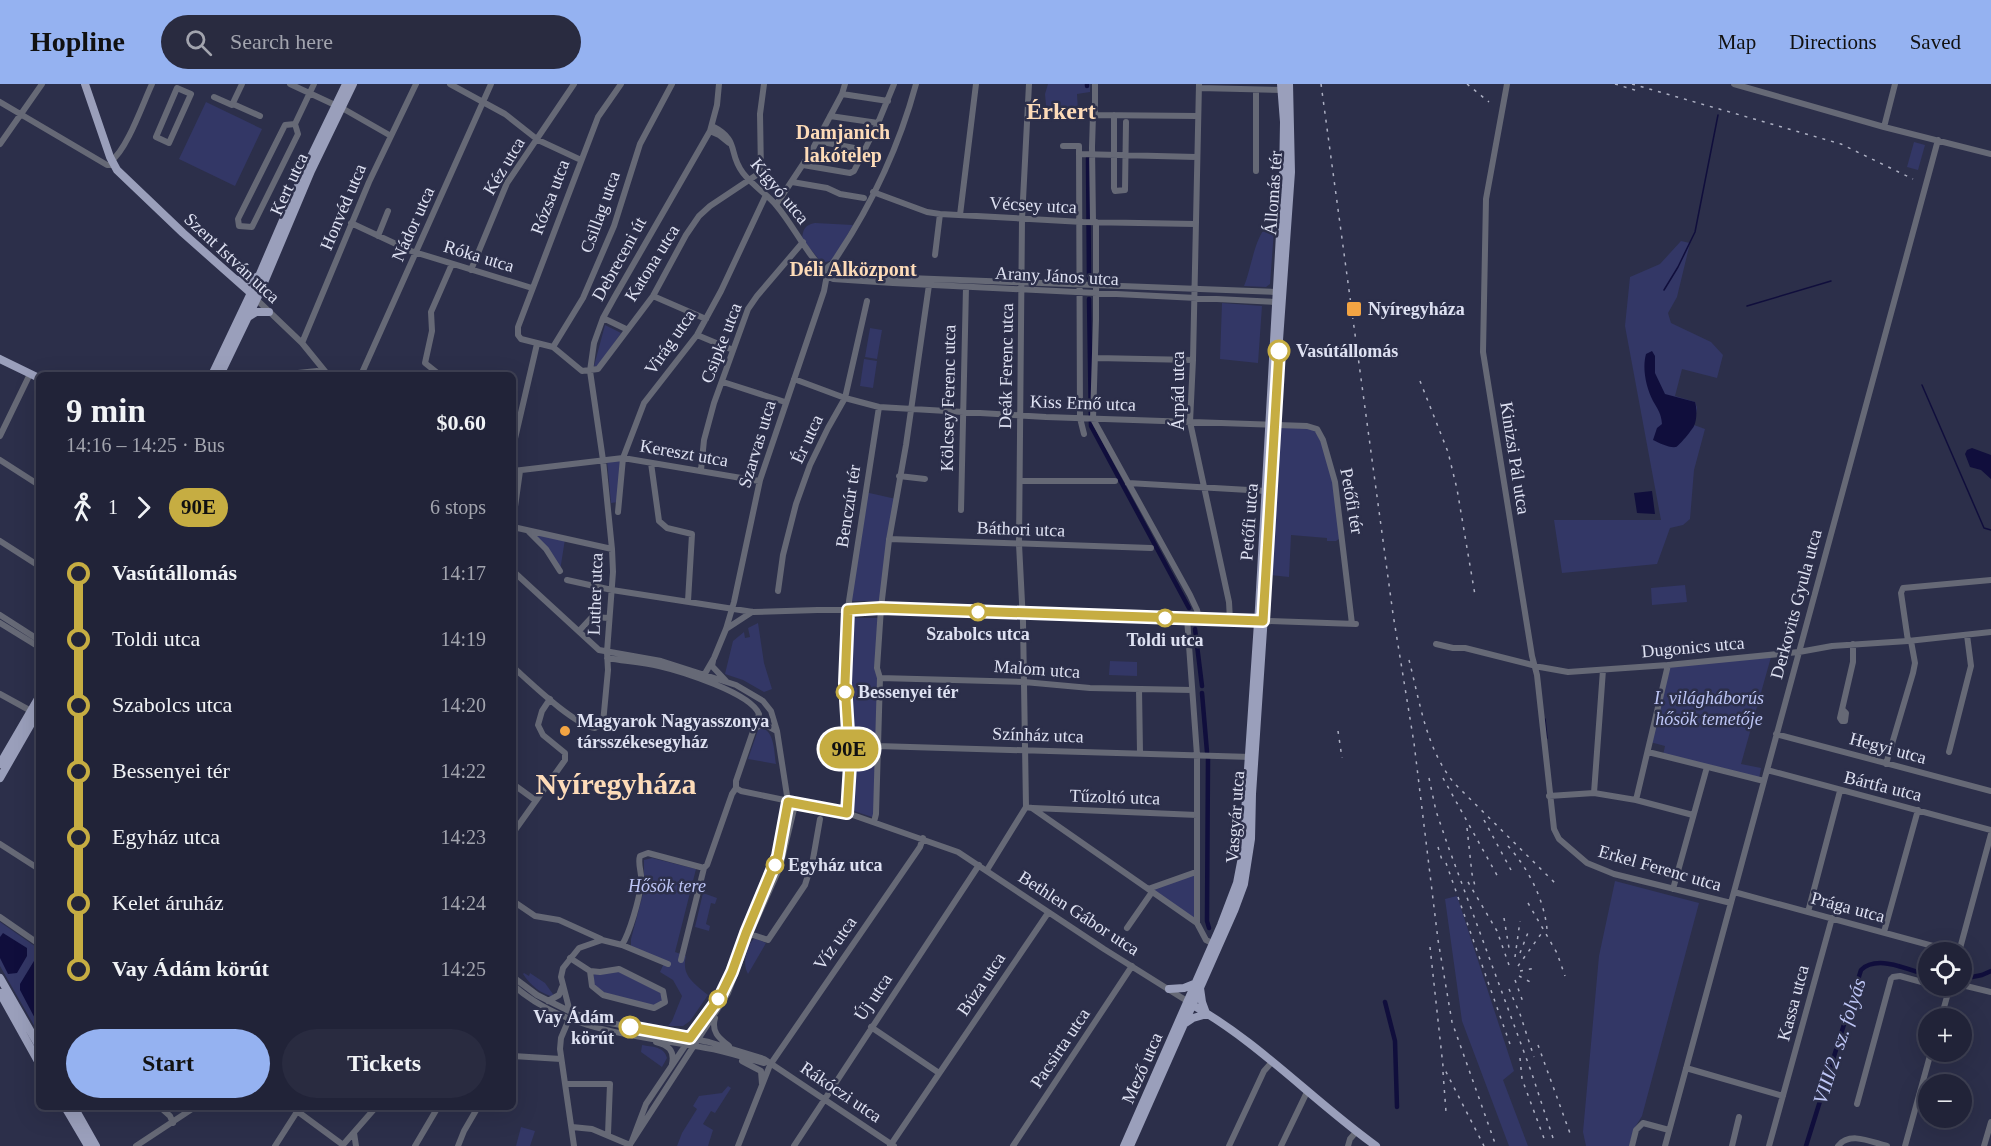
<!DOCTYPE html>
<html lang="en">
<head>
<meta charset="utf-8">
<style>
	body { margin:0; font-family:"Times New Roman",serif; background:#292b40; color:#f1f3f6; height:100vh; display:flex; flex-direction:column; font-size:22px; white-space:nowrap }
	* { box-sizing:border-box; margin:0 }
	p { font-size:20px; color:#a2a4ae }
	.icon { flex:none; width:33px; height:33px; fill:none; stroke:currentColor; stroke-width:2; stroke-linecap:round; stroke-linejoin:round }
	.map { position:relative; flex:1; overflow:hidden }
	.sheet { position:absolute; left:36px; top:288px; width:480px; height:738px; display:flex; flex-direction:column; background:#212338; border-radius:9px; box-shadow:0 6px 24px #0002,0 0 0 2px #3e4053 }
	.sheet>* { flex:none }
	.badge { padding:0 12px; border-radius:20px; font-size:21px; line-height:39px }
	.fabs { position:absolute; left:1918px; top:858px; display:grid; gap:12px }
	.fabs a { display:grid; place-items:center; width:54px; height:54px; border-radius:50%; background:#212338; box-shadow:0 6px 24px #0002,0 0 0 2px #3e4053; font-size:30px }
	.map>.badge { position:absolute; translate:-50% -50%; box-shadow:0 0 0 3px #fff }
	.legs { display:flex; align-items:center; gap:9px; height:66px; padding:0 30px; font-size:20px }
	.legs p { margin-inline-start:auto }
	.summary { display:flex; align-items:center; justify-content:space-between; height:102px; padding:0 30px }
	h1 { font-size:33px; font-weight:600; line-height:45px }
	.button { display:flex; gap:12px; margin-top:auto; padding:12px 30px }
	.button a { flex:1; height:69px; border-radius:36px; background:#95b2f1; color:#111; font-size:24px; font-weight:600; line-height:69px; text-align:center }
	.button a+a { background:#292b40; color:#f1f3f6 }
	ul { padding:0 30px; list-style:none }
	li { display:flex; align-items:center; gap:21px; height:66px; font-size:22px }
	li i { display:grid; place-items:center; width:9px; height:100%; margin:0 8px; background:currentColor }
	li i::after { content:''; width:15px; height:15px; margin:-8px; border:4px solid; border-radius:50%; background:#212338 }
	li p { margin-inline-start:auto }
	li:first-child i { background:linear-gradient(#0000 50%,currentColor 0) }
	li:last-child i { background:linear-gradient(currentColor 50%,#0000 0) }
	header { display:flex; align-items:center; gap:36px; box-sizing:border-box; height:84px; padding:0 30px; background:#95b2f1; color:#111 }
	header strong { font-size:28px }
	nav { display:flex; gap:33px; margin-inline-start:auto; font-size:21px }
	.search { width:420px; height:54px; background:#292b40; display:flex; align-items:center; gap:15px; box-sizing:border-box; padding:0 21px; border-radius:33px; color:#a2a4ae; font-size:22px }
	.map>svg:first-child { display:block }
</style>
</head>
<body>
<header>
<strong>Hopline</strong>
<div class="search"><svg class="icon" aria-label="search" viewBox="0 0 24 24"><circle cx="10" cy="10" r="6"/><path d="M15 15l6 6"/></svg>Search here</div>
<nav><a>Map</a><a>Directions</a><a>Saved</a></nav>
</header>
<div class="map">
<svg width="1991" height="1062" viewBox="0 0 1991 1062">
	<rect width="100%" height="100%" fill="#2c2f4a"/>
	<path fill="#333766" d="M1048 0H1090V8L1077 10 1078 27 1067 30H1049L1047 32 1045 10Z
		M206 18 262 45 235 102 179 75Z
		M1914 58 1925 61 1918 86 1907 83Z
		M815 139 853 141 833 176 822 179 802 155C803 145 805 141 815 139Z
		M1267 142H1272L1274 146 1270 200 1266 203 1244 202C1251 186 1254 155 1267 142Z
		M1681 157 1690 159 1677 213 1668 229 1671 239 1711 258 1723 271 1717 294 1682 285 1675 312 1695 318 1697 324 1694 341 1705 345 1694 386 1690 435 1683 441 1670 444 1657 480 1562 489 1554 436H1661L1625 242 1630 193 1660 180Z
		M1222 219 1262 222 1258 279 1220 275Z
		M605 241 621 249 598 283 594 282Z
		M870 244 882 246 877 275 865 273Z
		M864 275 877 277 873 304 860 302Z
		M1278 342H1307L1317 346 1334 397 1342 453 1336 457H1327V454L1291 451 1289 493 1269 491Z
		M623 374 618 418 611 419 607 376Z
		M865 408 896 415 881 517H849Z
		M528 447 565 455 560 487Z
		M1685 501 1687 518 1652 521 1651 504Z
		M848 534H881L875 734 848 725 845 621Z
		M758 539 764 579 772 605 764 608 743 596 725 590 733 557 744 548 745 554 750 553 748 544Z
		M1771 573 1741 680 1761 684 1759 695 1663 671 1665 662 1650 658 1668 581Z
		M1110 577 1137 578V592L1109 591Z
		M762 644C775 648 774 669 776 680L748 675 758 646Z
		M652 774 696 785 675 868 686 872C681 892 694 899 708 911L690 937 683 942H668L672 937 682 912 673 896 660 888 665 877 631 863V855L644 806V776Z
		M1196 788 1197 839 1148 805Z
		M1615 797 1699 819 1642 1032 1634 1045 1629 1062H1586L1583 1048 1599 872Z
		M703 809 717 814 715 820 711 819 706 840 710 842 709 847 695 843Z
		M1457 812 1514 987 1503 996 1528 1062H1509L1462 937 1445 815Z
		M0 838 39 865V950L0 882Z
		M755 854 766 859 748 890C742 880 746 861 755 854Z
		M619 886 662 908 664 917 654 923 614 914 593 902 594 890Z
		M524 889 529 892 530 889 545 899 555 913C542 911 530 901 523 890Z
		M642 961C652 963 664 962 667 974L662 983 641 968Z
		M728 1002 731 1004 715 1029 711 1027 703 1040 713 1046 708 1062H677L682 1049 697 1025 693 1022 699 1012 722 1009Z
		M521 1043 535 1047 530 1062H516Z"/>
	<path fill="#100e3c" d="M1652 267 1655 272V289L1665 310 1695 318C1697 324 1697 336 1694 342 1692 346 1679 362 1676 363 1669 364 1659 359 1653 356L1657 344 1662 340C1661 329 1658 326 1653 317 1646 303 1642 285 1646 270Z
		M1972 364 1991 371V395L1981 386 1970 383 1965 370 1967 366Z
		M1652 407 1655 430 1637 429 1634 409Z
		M3 849 27 864V872L17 889 8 890 0 874V853Z
		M37 872H39V942L20 906V900Z"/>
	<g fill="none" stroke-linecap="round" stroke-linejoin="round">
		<path stroke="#100e3c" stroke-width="1.5" d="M1664 206 1678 183 1695 148 1718 31
			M1747 222 1831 197
			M1922 301 1984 444 1991 446
			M1545 635 1547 654"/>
		<path stroke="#100e3c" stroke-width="4.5" d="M1087 0V2
			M1088 74 1089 194
			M1089 215 1091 342 1189 524
			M1195 545 1202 602
			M1202 609 1207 668
			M1208 674 1207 837 1209 844
			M1962 895 1982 891 1991 887
			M1385 918 1395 957 1397 1023
			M1806 1062 1861 886C1877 870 1910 886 1929 892"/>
		<path stroke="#666976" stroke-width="6" d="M290 0 335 21
			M450 0 505 30 538 56 581 76
			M621 0 598 33 518 243V251L521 255 553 263 582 287 598 285 653 212 686 151 699 132 710 122 761 88 760 30 764 0
			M1095 0V31
			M1199 0 1193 276 1190 338 1229 518 1230 536
			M1507 0 1486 115 1483 268 1532 572 1537 591 1554 745 1559 755 1587 779 1614 790 1731 819
			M1734 0 1884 43 1991 70
			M177 4 191 10 169 59 156 53Z
			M1199 4 1285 6
			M1256 6V87
			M842 10 888 17
			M214 13 232 21 242 0
			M0 18 107 81H113
			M233 20 260 32
			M342 24 391 52
			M1114 31V104L1115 107 1125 106 1126 38
			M830 32 878 39
			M295 40 285 41 238 135 239 142 252 143 298 50 295 40 314 0
			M712 42C741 57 727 68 743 89 753 102 767 110 776 121 794 142 806 170 826 188
			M1884 43 1895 0
			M710 47 719 51 729 59
			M817 57 865 66
			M0 60 42 0
			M1063 62H1079L1080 334 1084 350
			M1079 70 1196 73
			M111 77C127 66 143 19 152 0
			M803 81 850 89 854 87 878 39 894 0
			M792 98 827 104 840 110 864 114
			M873 108 927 128 940 130 1083 138 1195 140
			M776 121 811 68 842 10 845 0
			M960 131 976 0
			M1093 138 1092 63 1093 31 1197 32
			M1096 138V236L1093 335 1190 511 1197 526 1199 535
			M351 139 411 167 532 204
			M378 152 388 127
			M935 171 940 130
			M832 180C869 126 899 63 916 0
			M471 186 507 99 574 0
			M841 187 837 181 832 180 828 183 826 188 828 192 833 195 893 199 1276 218
			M841 187 857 192 1277 208 1280 211
			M653 212 706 235
			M256 215 302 259 328 291
			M603 234 626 245
			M697 251 733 266
			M302 259 369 98 416 0
			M553 263 583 214 614 142 640 60 672 0
			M1096 274 1193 276
			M279 291 317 287
			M361 291 491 0
			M440 291 425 279 432 247 431 228 452 180
			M794 295 845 314 879 323 1046 333 1307 342 1317 345 1323 356 1335 398 1352 540
			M723 298 785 318
			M0 352 30 290
			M513 363 537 260
			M0 376 39 401
			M651 379 659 437 667 444 692 450 688 517
			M701 386 704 356 714 319 748 225 757 212 803 158
			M513 387 623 374 759 397
			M899 392 925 395
			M1020 397H1115
			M1128 399 1266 407
			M961 426 966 203
			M618 428 623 374 644 319 697 251 721 207 766 111
			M513 437 520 387
			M513 443 612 465
			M529 448 546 465 560 487
			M889 455 1151 464
			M0 457 39 482
			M513 487 599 566 661 577 736 601 763 617 771 627 777 647 788 718 779 772 746 849 726 901 646 1020 632 1057
			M567 496 612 506 753 528 881 524 1356 540
			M778 507 783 471 796 420 810 381 828 344 845 314 867 217
			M0 531 39 556
			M1187 534 1197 671V839
			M0 539 39 563
			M726 545 752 528
			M579 547 592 533 609 534
			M1908 557 1901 509 1903 504 1991 496
			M1436 560 1453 564H1465L1540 583 1568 588 1668 581 1799 568 1832 562 1908 557 1991 548
			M607 574C624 577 642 578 659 582 681 587 751 609 759 630L736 697V704L732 710 707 781 704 784 681 876
			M713 577 712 582 726 597
			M513 583C531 599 573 640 595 644L603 639 608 586 607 568 613 488 612 465 603 376 590 287 594 259 603 234 614 214 710 47 717 21 719 0
			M703 593 714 574 726 545 734 518 760 396 824 207 827 191
			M880 594 1024 598 1090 604 1192 606
			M1139 605 1140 669
			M0 610 31 627
			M1843 626 1846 629 1845 637H1842L1840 634 1853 578V560
			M755 644 764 640 775 646
			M1776 650 1991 707
			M877 662 1251 673
			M1648 668 1764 697
			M1949 668 1971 582 1967 551
			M1886 680 1913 589 1915 579 1911 557
			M1767 686 1991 746
			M513 700 535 716
			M736 704 741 707 847 729 958 768 1104 865 1187 917
			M1594 709 1603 586
			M1549 712 1594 709 1636 716 1693 731
			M1636 716 1668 581
			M1026 723 1032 724 1197 839 1206 856 1212 859
			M1033 724 1197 731
			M847 729 850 681 845 599 849 517 879 323
			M874 738 876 730 880 594 877 584 881 524 889 456 906 361 929 201
			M513 749 565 676V669L543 651 538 641 542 627 550 615
			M0 760 39 785
			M987 786 1026 723 1023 538 1019 460 1022 135 1029 0
			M1148 805 1196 788
			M1673 805 1707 683
			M1734 808 1955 868
			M513 817 535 832 559 836 601 855
			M1808 828 1840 707
			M0 833 39 860
			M1127 844 1152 808
			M1884 848 1918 726
			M750 850 768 856 805 801 813 775 820 735
			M622 861C630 848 639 816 641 800 643 791 637 780 640 772L648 769 704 784
			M1959 868 1991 750
			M570 874 590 887 600 888 619 885 663 907 665 918 654 924 603 911 592 902 590 887
			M513 893 537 911 575 930 605 938 709 958 764 975 894 1062
			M513 901C565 948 640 952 706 964 726 967 745 974 764 979
			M1962 901 1991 908
			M1934 902 1949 906
			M548 917 559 911 562 903
			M570 928 561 893 563 884 579 864 602 856 622 861 668 880
			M715 934C711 948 719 954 729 962
			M1941 934 1950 902
			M569 935 561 954 560 965 574 1062
			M871 943 939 989
			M656 958C668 961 675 966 672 980
			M513 972 561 975
			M742 977 761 987 762 1000
			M1686 984 1783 1012
			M566 1000H610L608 1050
			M1857 1020 1891 895 1893 893 1900 892 1929 900
			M160 1023 170 1032 173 1039
			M297 1027 343 1061
			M572 1043 592 1045 630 1061
			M354 1049 356 1062
			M136 1062 195 1023
			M275 1062 300 1023
			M342 1062 376 1023
			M415 1062 438 1023
			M458 1062 464 1047 478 1023
			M629 1062 728 909 750 850 780 783 794 725 789 719
			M738 1062 770 981 920 763 923 754
			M794 1062 979 781
			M890 1062 1048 829
			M1013 1062 1132 882
			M1229 1062 1264 987 1272 978
			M1281 1062 1307 1008
			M1348 1062 1350 1055 1356 1048
			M1632 1062 1636 1046 1643 1039 1669 1046
			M1665 1062 1938 56
			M1732 1062 1739 1033
			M1769 1062 1832 834
			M1838 1062C1850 1047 1871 1058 1887 1062
			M1905 1062 1931 968
			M1984 1062 1991 1038"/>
		<path stroke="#9a9fbb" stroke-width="8" d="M85 0 110 73 117 86 183 149 253 211
			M235 195C244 200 251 195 259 192
			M248 233 256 228H269
			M0 275 39 294
			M212 291 259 192 305 85 346 0
			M220 291 260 208 311 87 353 0
			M0 680 39 613
			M0 694 39 626
			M0 894 39 962
			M1200 904 1202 918 1206 929
			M1169 905 1184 904 1194 900
			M0 909 39 979
			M1189 919C1258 957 1312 1016 1376 1062
			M1184 940 1193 934 1207 930
			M65 1023 88 1062
			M74 1023 96 1062
			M1124 1062 1221 841 1237 799 1242 773 1259 524 1283 97 1284 38 1281 0
			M1130 1062 1234 827 1244 800 1251 755 1252 710 1265 516 1278 270 1291 88 1289 0"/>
		<path stroke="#acafc2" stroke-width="1.5" stroke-dasharray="3 6" stroke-linecap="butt" d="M1321 0 1393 530 1414 659 1438 856 1452 938 1496 1062
			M1467 0 1489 18
			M1615 0 1638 7
			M1632 0 1841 60 1913 95
			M1420 297 1448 368 1457 405 1475 511
			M1409 576C1420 618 1426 666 1455 700L1558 802
			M1338 647 1342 674
			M1429 694 1436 727 1448 762 1531 987 1554 1057
			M1443 694 1498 793
			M1484 736 1511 786
			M1467 744 1472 790 1476 806
			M1508 762C1528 784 1544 815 1547 845
			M1438 763 1442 776
			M1446 779 1511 963
			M1468 798 1497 847 1509 881
			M1528 819 1557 869 1565 892
			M1504 834 1509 864
			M1430 863 1443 982 1484 1062
			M1520 869 1529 846
			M1515 873 1520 837
			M1518 882 1541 850
			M1520 887 1535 884
			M1519 892 1534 900
			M1515 896 1523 918
			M1509 905 1520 930 1534 973
			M1538 961 1571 1052
			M1520 974 1522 995 1545 1057
			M1443 988 1446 1028"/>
	</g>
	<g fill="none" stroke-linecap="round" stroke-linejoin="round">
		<defs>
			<path id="line-1" d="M630 943 690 954 720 913 732 888 746 849 778 772 788 718 847 729 850 681 845 599 848 526 881 524 1263 537 1279 267"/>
		</defs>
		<use href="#line-1" stroke="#fff" stroke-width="14"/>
		<use href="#line-1" stroke="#c6ad42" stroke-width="9"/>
	</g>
	<g fill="#f3a443" stroke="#2c2f4a" stroke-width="2">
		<rect x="1346" y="217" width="16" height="16" rx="3"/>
		<circle cx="565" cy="647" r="6"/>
	</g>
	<g fill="#fff" stroke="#c6ad42" stroke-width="3">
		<circle cx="1279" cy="267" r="10"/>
		<circle cx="978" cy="528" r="8"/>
		<circle cx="1165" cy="534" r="8"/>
		<circle cx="845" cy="608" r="8"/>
		<circle cx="775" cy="781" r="8"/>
		<circle cx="718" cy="915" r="8"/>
		<circle cx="630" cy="943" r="10"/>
	</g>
	<g text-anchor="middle" stroke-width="5" stroke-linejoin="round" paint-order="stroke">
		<g font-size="18" fill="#dee1f2" stroke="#2c2f4a">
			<text transform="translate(504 82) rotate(-59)" y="6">Kéz utca</text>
			<text transform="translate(289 100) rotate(-65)" y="6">Kert utca</text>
			<text transform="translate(780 107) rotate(50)" y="6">Kígyó utca</text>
			<text transform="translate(1273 109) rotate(-86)" y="6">Állomás tér</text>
			<text transform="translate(550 113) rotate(-69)" y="6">Rózsa utca</text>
			<text transform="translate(1033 121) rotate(3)" y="6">Vécsey utca</text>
			<text transform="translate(343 123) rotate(-67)" y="6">Honvéd utca</text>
			<text transform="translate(600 128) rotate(-70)" y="6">Csillag utca</text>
			<text transform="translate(413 140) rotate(-66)" y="6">Nádor utca</text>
			<text transform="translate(479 172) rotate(17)" y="6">Róka utca</text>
			<text transform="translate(232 174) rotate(43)" y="6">Szent István utca</text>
			<text transform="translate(619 175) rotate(-61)" y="6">Debreceni út</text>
			<text transform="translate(652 179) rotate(-58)" y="6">Katona utca</text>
			<text transform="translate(1057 192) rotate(3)" y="6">Arany János utca</text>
			<text transform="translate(670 258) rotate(-55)" y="6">Virág utca</text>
			<text transform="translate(721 259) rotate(-69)" y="6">Csipke utca</text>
			<text transform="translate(1006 282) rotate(-89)" y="6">Deák Ferenc utca</text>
			<text transform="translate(1178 307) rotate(-90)" y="6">Árpád utca</text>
			<text transform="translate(948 314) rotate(-89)" y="6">Kölcsey Ferenc utca</text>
			<text transform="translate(1083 319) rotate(2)" y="6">Kiss Ernő utca</text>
			<text transform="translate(807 355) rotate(-65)" y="6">Ér utca</text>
			<text transform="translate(757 360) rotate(-73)" y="6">Szarvas utca</text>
			<text transform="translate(684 369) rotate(10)" y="6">Kereszt utca</text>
			<text transform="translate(1515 374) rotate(81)" y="6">Kinizsi Pál utca</text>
			<text transform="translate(1352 417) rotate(80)" y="6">Petőfi tér</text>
			<text transform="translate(848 422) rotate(-81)" y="6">Benczúr tér</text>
			<text transform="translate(1249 438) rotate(-86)" y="6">Petőfi utca</text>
			<text transform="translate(1021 445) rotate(2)" y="6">Báthori utca</text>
			<text transform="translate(595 510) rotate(-88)" y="6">Luther utca</text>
			<text transform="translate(1796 520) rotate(-75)" y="6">Derkovits Gyula utca</text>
			<text transform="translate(1693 563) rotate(-5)" y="6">Dugonics utca</text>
			<text transform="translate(1037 585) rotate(4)" y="6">Malom utca</text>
			<text transform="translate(1038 651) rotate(2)" y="6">Színház utca</text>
			<text transform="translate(1888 664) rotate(15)" y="6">Hegyi utca</text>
			<text transform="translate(1883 702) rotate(14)" y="6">Bártfa utca</text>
			<text transform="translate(1115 713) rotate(2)" y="6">Tűzoltó utca</text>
			<text transform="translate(1235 733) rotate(-86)" y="6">Vasgyár utca</text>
			<text transform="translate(1660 784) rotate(16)" y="6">Erkel Ferenc utca</text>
			<text transform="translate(1848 823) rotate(15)" y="6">Prága utca</text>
			<text transform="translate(1079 829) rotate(33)" y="6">Bethlen Gábor utca</text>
			<text transform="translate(835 859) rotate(-55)" y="6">Víz utca</text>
			<text transform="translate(981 900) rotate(-56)" y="6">Búza utca</text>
			<text transform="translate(873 913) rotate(-56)" y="6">Új utca</text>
			<text transform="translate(1793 919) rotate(-75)" y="6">Kassa utca</text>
			<text transform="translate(1060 964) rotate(-56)" y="6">Pacsirta utca</text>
			<text transform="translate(1142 984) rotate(-66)" y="6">Mező utca</text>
			<text transform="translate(841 1008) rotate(34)" y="6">Rákóczi utca</text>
		</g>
		<g font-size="18" font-weight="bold" fill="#dee1f2" stroke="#2c2f4a" text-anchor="start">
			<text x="1368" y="231">Nyíregyháza</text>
			<text x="577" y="643">Magyarok Nagyasszonya<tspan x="577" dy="21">társszékesegyház</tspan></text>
		</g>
		<g font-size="18" font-weight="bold" fill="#dee1f2" stroke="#2c2f4a" text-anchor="start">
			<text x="1296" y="273">Vasútállomás</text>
			<text x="978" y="556" text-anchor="middle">Szabolcs utca</text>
			<text x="1165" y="562" text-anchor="middle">Toldi utca</text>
			<text x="858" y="614">Bessenyei tér</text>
			<text x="788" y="787">Egyház utca</text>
			<text x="614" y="939" text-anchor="end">Vay Ádám<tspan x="614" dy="21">körút</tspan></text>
		</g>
		<g font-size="18" font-style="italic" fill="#bdc5f6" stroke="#2c2f4a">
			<text x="1709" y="620">I. világháborús<tspan x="1709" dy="21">hősök temetője</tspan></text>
			<text x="667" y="808">Hősök tere</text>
		</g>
		<g font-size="20" font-weight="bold" fill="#fddbb8" stroke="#2c2f4a">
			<text x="843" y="55">Damjanich<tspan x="843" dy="23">lakótelep</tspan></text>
			<text x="853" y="192">Déli Alközpont</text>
		</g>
		<g font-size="20" font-style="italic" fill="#bec6f6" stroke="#2c2f4a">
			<text transform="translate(1839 957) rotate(-72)" y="7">VIII/2. sz. folyás</text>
		</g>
		<g font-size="24" font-weight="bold" fill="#fddbb8" stroke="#2c2f4a">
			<text x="1061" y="35">Érkert</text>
		</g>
		<g font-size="30" font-weight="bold" fill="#fddbb8" stroke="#2c2f4a">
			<text x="616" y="710">Nyíregyháza</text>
		</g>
	</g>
</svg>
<div class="fabs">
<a><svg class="icon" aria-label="locate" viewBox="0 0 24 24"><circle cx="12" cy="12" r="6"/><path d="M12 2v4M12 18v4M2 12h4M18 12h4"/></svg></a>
<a>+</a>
<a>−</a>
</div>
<b class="badge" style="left:849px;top:665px;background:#c6ad42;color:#111">90E</b>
<section class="sheet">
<div class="summary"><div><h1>9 min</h1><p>14:16 – 14:25 · Bus</p></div><b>$0.60</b></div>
<div class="legs"><svg class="icon" aria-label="walk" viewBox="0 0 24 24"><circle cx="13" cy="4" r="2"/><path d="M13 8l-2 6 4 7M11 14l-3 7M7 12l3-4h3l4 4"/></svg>1<svg class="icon" aria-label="forward" viewBox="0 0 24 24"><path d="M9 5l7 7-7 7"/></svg><b class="badge" style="background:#c6ad42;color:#111">90E</b><p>6 stops</p></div>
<ul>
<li><i style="color:#c6ad42"></i><b>Vasútállomás</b><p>14:17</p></li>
<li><i style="color:#c6ad42"></i><span>Toldi utca</span><p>14:19</p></li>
<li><i style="color:#c6ad42"></i><span>Szabolcs utca</span><p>14:20</p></li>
<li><i style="color:#c6ad42"></i><span>Bessenyei tér</span><p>14:22</p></li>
<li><i style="color:#c6ad42"></i><span>Egyház utca</span><p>14:23</p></li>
<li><i style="color:#c6ad42"></i><span>Kelet áruház</span><p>14:24</p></li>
<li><i style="color:#c6ad42"></i><b>Vay Ádám körút</b><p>14:25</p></li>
</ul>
<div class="button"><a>Start</a><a>Tickets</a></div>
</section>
</div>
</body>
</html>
